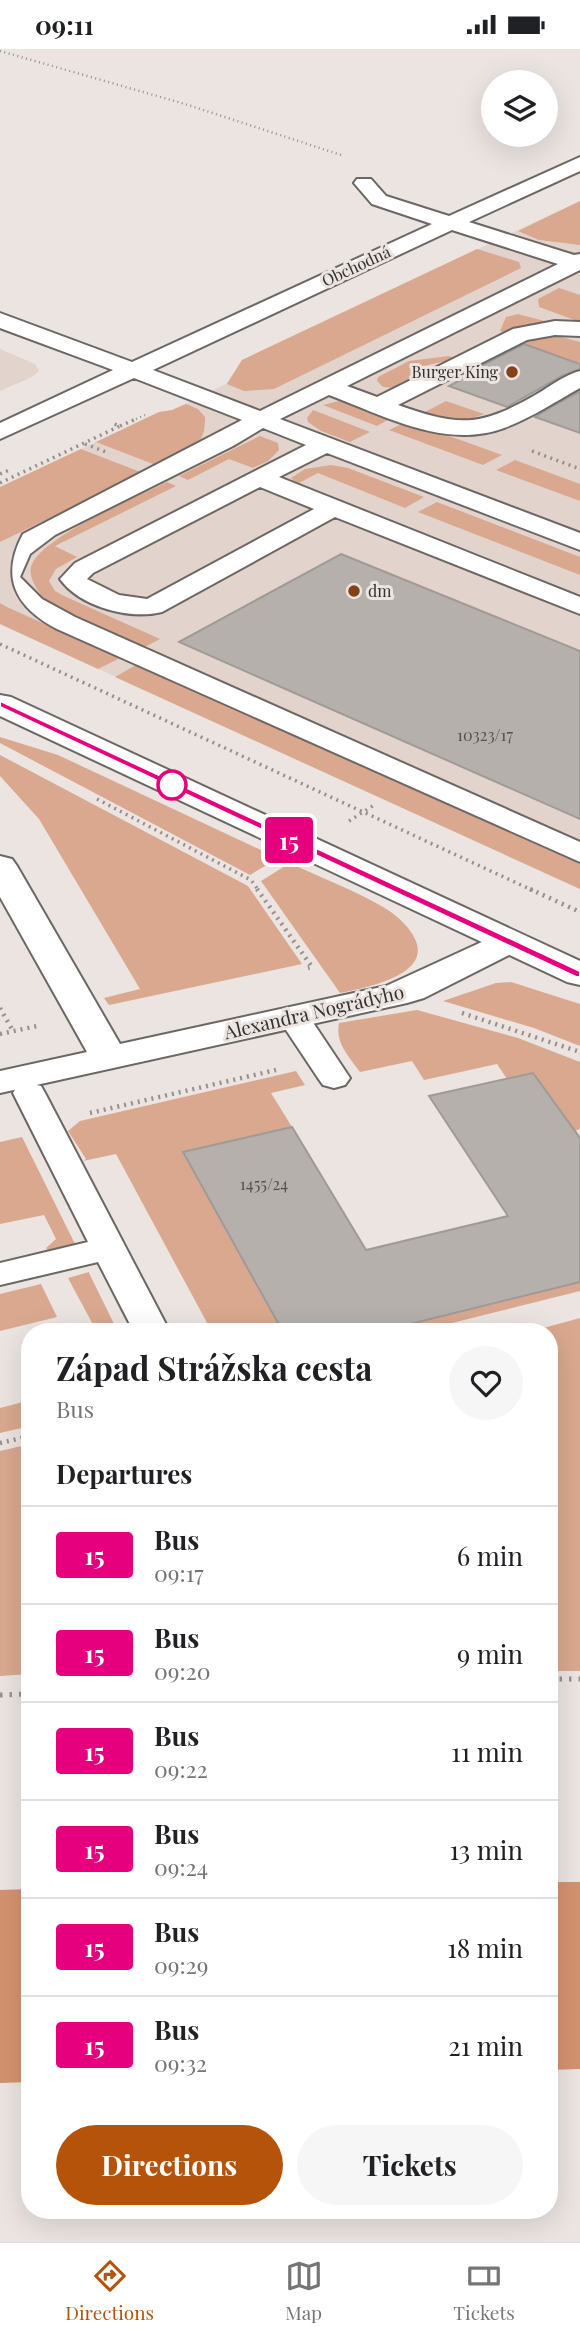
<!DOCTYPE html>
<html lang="en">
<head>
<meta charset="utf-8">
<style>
	body { margin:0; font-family:"Playfair Display",serif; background:#f6f6f6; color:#202124; height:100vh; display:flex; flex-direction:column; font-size:26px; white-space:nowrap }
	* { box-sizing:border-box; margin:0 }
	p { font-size:23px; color:#757577 }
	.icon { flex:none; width:38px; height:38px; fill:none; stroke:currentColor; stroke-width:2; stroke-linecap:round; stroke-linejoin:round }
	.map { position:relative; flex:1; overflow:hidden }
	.details { position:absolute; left:21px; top:1274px; width:537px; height:896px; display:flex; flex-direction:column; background:#fff; border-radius:28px; box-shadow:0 7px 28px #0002 }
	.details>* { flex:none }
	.badge { padding:0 14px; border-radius:5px; font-size:24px; line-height:46px }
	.tools { position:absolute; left:481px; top:21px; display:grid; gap:14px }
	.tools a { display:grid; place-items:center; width:77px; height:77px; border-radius:50%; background:#fff; box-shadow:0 7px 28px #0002; font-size:35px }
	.map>.badge { position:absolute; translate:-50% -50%; box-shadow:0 0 0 4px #fff }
	h2 { padding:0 35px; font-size:26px; line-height:63px }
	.round { display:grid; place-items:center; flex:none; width:74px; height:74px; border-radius:37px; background:#f6f6f6 }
	.overview { display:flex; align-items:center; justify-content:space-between; height:119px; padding:0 35px }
	h1 { font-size:33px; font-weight:700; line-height:52px }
	.action { display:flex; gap:14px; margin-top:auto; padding:14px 35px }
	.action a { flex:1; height:80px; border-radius:42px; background:#b45309; color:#fff; font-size:28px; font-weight:700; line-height:80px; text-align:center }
	.action a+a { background:#f6f6f6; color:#202124 }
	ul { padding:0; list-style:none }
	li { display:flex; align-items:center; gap:21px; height:98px; padding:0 35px; border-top:2px solid #e0e0e0 }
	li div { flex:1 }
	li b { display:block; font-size:26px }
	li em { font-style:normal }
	li .badge { min-width:77px; font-weight:700; text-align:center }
	.status { display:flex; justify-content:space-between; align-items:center; height:49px; padding:0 35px; background:#fff; direction:ltr }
	.status svg { height:19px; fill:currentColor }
	.tabs { display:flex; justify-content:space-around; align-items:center; height:98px; border-top:2px solid #e0e0e0; background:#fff; font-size:19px; color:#757577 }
	.tabs a { display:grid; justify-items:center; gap:4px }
	.tabs .current { color:#b45309 }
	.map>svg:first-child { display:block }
</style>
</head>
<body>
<div class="status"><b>09:11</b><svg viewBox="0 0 49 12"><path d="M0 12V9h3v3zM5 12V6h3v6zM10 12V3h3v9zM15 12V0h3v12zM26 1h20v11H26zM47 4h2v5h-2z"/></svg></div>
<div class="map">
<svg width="580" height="2192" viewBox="0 0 580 2192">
	<rect width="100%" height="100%" fill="#ebe4e1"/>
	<path fill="#e2d4cd" d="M580 152V840L0 575V438L159 363 172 361 226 335 242 311Z
		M0 300 35 315 39 322 32 328 0 342Z"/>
	<path fill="#d9a88f" d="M580 152V196L539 191 518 182Z
		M477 200 519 213 521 219 274 340 244 342 227 335 242 311Z
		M559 239 580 246V273L539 258 538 250Z
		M518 265 548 273 524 277 508 285 500 282 506 268Z
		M550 285 580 293V314L517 293Z
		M449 307 458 311C437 314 414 314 405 336L393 339 383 338 377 332 378 328 409 312Z
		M339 352 352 353 395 367 377 377 323 356Z
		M446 352 484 365 460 374 421 365Z
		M186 355 198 360 205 368C206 402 184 404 158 417L96 393 159 363 172 361Z
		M313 361 370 383 350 393 321 382 308 373 307 369Z
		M408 372 502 406 483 416 389 381Z
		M260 387 278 394 279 401 268 412 253 419 229 410 188 431 179 427Z
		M81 400 143 424 0 493V438Z
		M515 411 580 435V452L496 421Z
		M331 416 348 419 424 448 405 459 318 424 297 435 291 429 305 420Z
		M167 433 176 437 55 497 77 508 56 520 49 532 55 542 64 547 160 590 143 599C117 587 71 572 50 555 41 548 28 530 31 518 38 489 139 447 167 433Z
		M437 453 580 508V526L418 463Z
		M0 554 7 558 120 609 98 620 0 575Z
		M136 616 580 815V840L115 628Z
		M0 688 58 706 278 809 250 826 0 694Z
		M0 706 248 837 302 915 109 956 104 949 140 940 39 770 0 727Z
		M290 814C321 829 354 841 383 858 395 865 407 875 414 888 435 926 364 939 340 944L261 832Z
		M511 933 580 955V997L534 979 443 952 496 934Z
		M417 961 518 989 580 1013V1080L575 1082 533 1024 507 1030 497 1015 424 1031 412 1012 360 1023C349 1007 335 994 339 974Z
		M296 1022 305 1036 271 1044 292 1078 183 1103 283 1283H212L116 1105 83 1112 86 1110 68 1082 80 1072Z
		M22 1088 77 1199 50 1205 46 1199 56 1190 44 1166 0 1175V1093Z
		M89 1223V1224L118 1283H97L68 1229Z
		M580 1233V1242L416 1283H378Z
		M41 1235 57 1268 0 1282V1245Z
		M580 1269V1622H550V1283H529Z
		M23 1353 30 1367V1377L0 1384V1359Z
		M30 1395V1625L0 1627V1402Z"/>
	<path fill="#d3926f" d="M550 1833H580V2020L550 2021Z
		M30 1840V2033L0 2034V1841Z"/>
	<path fill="#b6b0ad" stroke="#a09a97" stroke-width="2" d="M524 295 580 315V320L562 327 507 358 449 337 469 326 465 325Z
		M580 342V384L535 368 553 357Z
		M341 505 580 602V770L179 593Z
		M533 1024 580 1089V1233L378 1283H283L183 1103 292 1078 366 1201 508 1167 429 1047Z"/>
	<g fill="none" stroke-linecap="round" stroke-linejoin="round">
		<defs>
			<path id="service" d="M580 108V122L469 173 574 206 580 205V221L347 337 377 348 513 280 555 272 580 273V287L555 286 527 291 398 356C460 378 480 378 537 345 551 337 564 326 580 322V339C555 353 531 369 504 379 445 401 383 366 329 346L280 370 580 484V501L327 404 279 428 580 548V565L335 468 162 563C130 571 80 558 60 530L75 514 306 396 263 379 233 397 55 486 30 505 20 528 42 550 75 568 580 793V813L57 580C15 558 0 528 23 485L242 371 134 329 0 390V374L113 321 0 279V264L132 313 432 175 372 155 354 134 357 130H371L386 147 449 167ZM452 181 558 215 260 362 153 321ZM260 438 314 460 147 550 119 546 87 530 93 524Z
				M294 960 305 962 310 969 350 1029 345 1036 334 1039 323 1036 318 1029 278 969 283 962Z
				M29 1034 41 1037 45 1044 170 1283H134L98 1213 0 1236V1214L88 1193 13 1044 17 1037Z"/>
			<path id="minor" d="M0 807 12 810 17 817 120 995 386 937 497 886 509 882 521 886 527 893 521 900 424 949 407 954 0 1044V1022L87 1003 0 848Z"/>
			<path id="tertiary" d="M0 646 11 648 580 912V936L567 933 0 667Z"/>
		</defs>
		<use href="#service" stroke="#6d6764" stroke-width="4"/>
		<use href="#minor" stroke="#6d6764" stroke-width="4"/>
		<use href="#tertiary" stroke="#6d6764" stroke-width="4"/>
		<path stroke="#95908e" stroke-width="2.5" stroke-dasharray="1 3.5" stroke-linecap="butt" d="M0 2 185 55 341 106
			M132 372 145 366"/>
		<path stroke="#95908e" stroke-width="3.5" stroke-dasharray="2 4.5" stroke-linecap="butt" d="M120 377 136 370
			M85 395 109 404
			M532 402 580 420
			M0 425 12 420
			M0 434 120 377 111 374
			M0 595 534 842
			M97 750 251 831 259 842
			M349 772 374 756"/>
		<path stroke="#95908e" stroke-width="4.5" stroke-dasharray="2 5" stroke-linecap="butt" d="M257 840 312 918 308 919
			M530 840 580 863
			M0 959 13 982
			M462 964 580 1003
			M0 985 37 977
			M90 1064 276 1021
			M0 1394 30 1387"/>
		<path stroke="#95908e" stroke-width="5" stroke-dasharray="2.5 7" stroke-linecap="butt" d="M550 1630H580
			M0 1646 30 1645"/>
		<use href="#service" fill="#fff" fill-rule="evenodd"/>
		<use href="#minor" fill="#fff" fill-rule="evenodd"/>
		<use href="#tertiary" fill="#fff" fill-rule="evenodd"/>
	</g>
	<path fill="#e6007e" stroke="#fff" stroke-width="2" d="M0 652 580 922V928H576L0 658Z"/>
	<g fill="#854116" stroke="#ebe4e1" stroke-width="2.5">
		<circle cx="512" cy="323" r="7"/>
		<circle cx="354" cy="542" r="7"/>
	</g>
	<circle fill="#fff" stroke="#e6007e" stroke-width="3.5" cx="172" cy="736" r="14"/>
	<g text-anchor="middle" stroke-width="6" stroke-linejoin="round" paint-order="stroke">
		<g font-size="16" fill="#33302f" stroke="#ebe4e1">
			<text transform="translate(356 217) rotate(-25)" y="6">Obchodná</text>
		</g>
		<g font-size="16" fill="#33302f" stroke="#ebe4e1" text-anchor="end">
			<text x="498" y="329">Burger King</text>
			<text x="368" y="548" text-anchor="start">dm</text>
		</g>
		<g font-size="16" fill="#54504e">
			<text x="485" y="692">10323/17</text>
			<text x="264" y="1141">1455/24</text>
		</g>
		<g font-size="19" fill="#33302f" stroke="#ebe4e1">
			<text transform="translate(314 963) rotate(-13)" y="7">Alexandra Nográdyho</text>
		</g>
	</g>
</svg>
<div class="tools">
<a><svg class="icon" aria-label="layers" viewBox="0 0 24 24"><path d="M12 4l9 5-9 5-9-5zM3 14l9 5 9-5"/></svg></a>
</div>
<b class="badge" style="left:289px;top:791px;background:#e6007e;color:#fff">15</b>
<section class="details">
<div class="overview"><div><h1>Západ Strážska cesta</h1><p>Bus</p></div><a class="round"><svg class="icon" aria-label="heart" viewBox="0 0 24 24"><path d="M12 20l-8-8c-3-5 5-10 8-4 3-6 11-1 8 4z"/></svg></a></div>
<h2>Departures</h2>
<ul>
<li><span class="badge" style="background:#e6007e;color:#fff">15</span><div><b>Bus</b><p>09:17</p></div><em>6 min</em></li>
<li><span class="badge" style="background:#e6007e;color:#fff">15</span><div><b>Bus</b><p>09:20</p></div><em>9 min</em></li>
<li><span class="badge" style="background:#e6007e;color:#fff">15</span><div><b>Bus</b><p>09:22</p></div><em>11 min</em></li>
<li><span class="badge" style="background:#e6007e;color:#fff">15</span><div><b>Bus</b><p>09:24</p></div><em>13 min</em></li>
<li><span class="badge" style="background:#e6007e;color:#fff">15</span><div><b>Bus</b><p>09:29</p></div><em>18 min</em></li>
<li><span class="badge" style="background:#e6007e;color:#fff">15</span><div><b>Bus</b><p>09:32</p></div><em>21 min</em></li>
</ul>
<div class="action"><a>Directions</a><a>Tickets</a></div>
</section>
</div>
<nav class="tabs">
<a class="current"><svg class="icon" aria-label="directions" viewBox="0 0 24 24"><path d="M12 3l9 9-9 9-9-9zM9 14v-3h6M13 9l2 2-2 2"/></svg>Directions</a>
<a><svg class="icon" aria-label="map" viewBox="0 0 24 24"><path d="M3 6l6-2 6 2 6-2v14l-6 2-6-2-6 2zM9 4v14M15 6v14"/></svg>Map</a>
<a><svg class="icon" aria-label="tickets" viewBox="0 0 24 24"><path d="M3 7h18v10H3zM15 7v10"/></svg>Tickets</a>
</nav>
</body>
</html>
